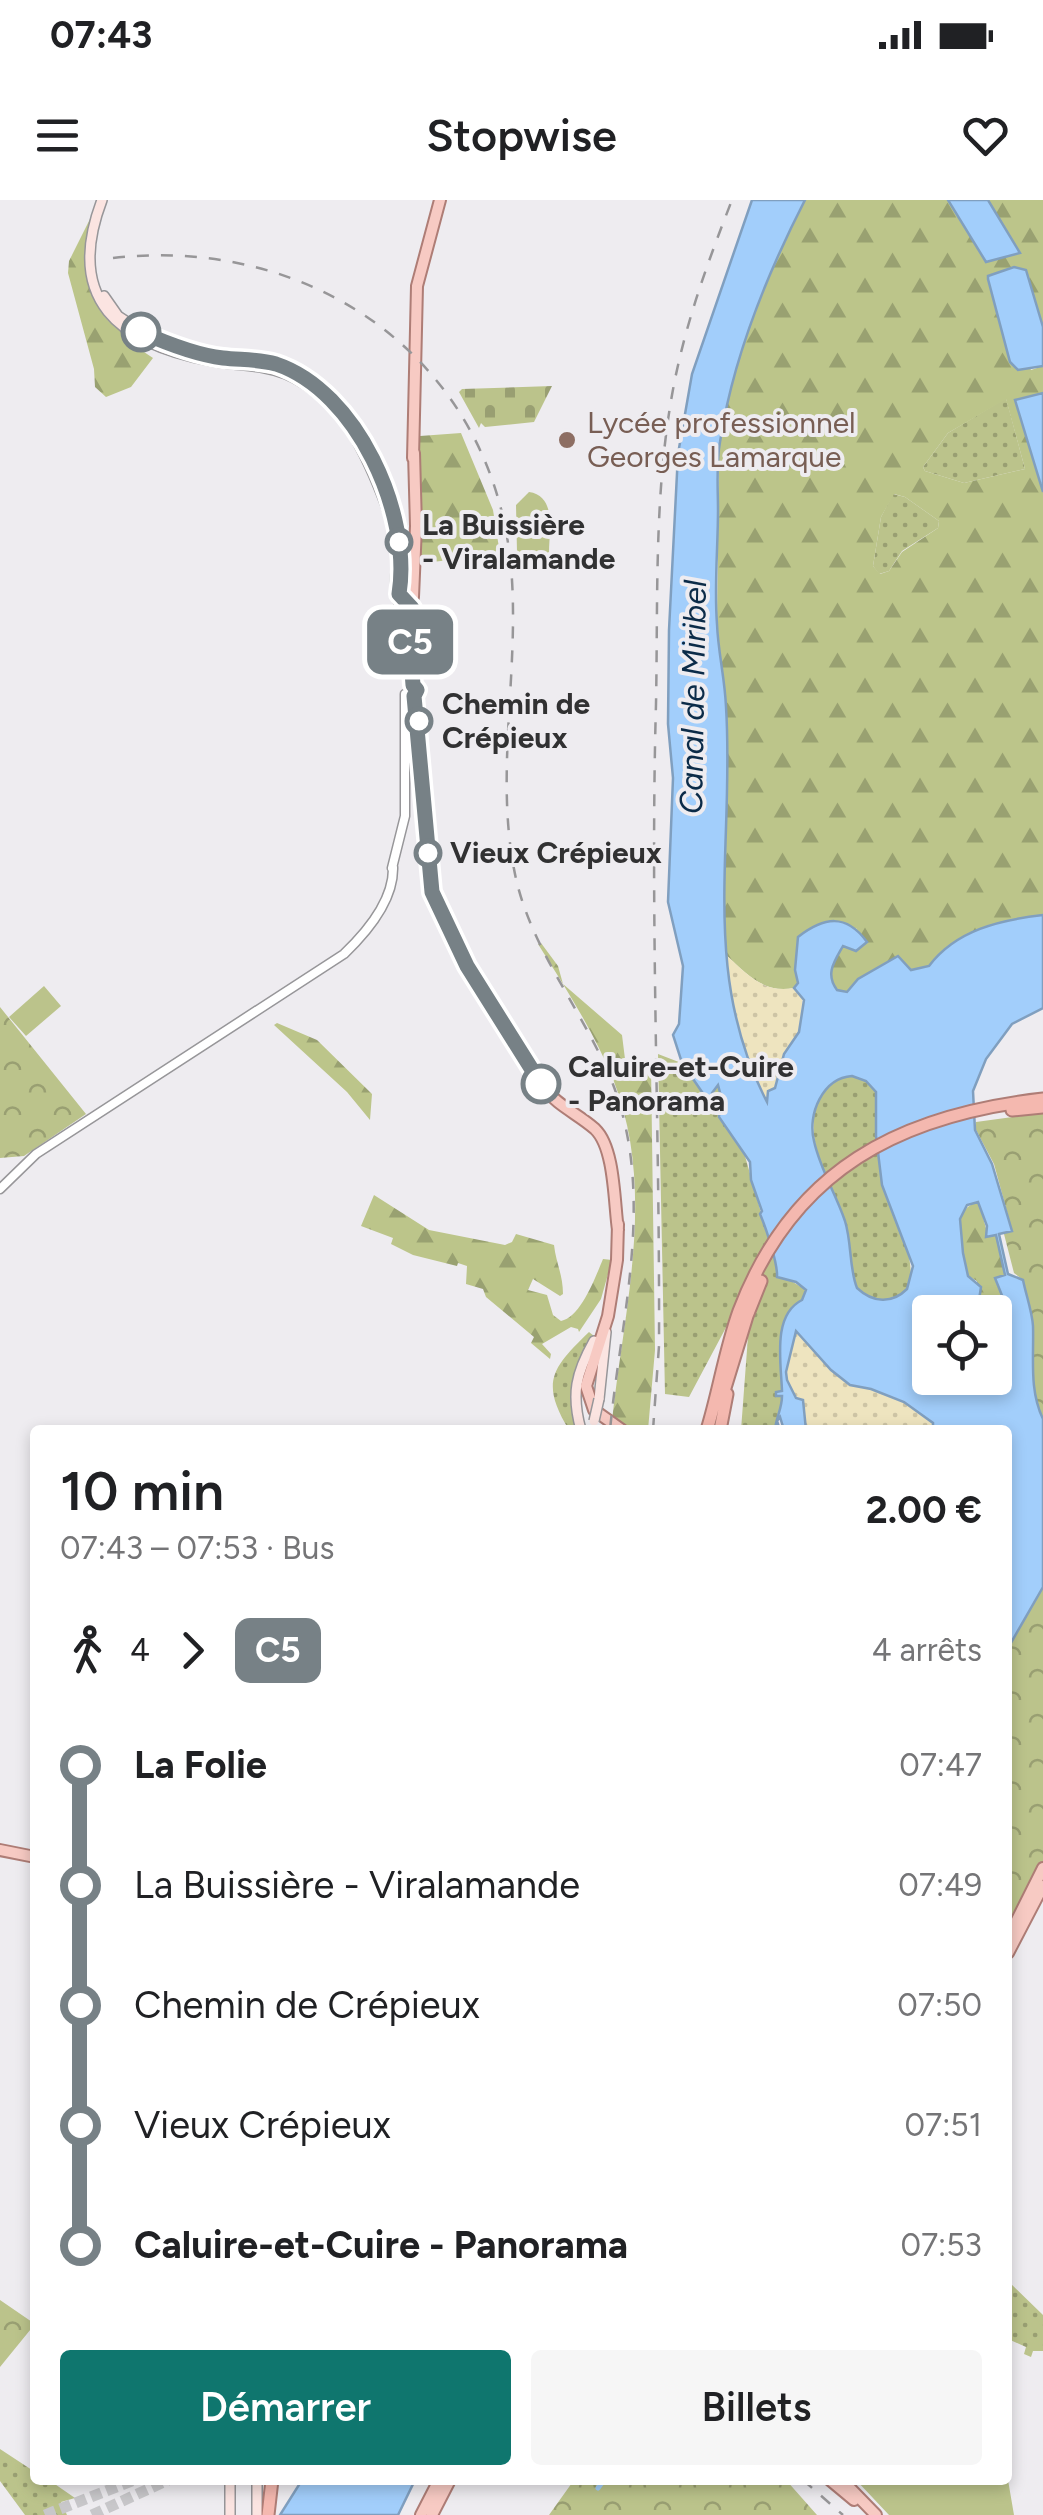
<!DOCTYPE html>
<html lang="fr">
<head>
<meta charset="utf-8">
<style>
	body { margin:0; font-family:Figtree,sans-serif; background:#f6f6f6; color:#202124; height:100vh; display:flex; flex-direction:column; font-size:38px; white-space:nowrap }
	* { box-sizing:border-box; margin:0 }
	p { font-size:32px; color:#757577 }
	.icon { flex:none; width:55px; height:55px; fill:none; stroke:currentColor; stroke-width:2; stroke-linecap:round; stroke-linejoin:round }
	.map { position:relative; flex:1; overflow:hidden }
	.sheet { position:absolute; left:30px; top:1225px; width:982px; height:1060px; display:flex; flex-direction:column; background:#fff; border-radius:10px; box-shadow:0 5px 15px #0003 }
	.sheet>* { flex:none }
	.badge { padding:0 20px; border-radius:15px; font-size:35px; line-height:65px }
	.controls { position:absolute; left:912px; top:1095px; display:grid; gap:20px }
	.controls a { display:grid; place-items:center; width:100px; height:100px; border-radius:10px; background:#fff; box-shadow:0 5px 15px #0003; font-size:50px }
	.map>.badge { position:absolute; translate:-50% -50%; box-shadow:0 0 0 5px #fff }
	.legs { display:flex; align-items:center; gap:15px; height:110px; padding:0 30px; font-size:32px }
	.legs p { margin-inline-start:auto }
	.overview { display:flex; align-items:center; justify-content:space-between; height:170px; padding:0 30px }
	h1 { font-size:55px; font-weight:600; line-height:75px }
	.cta { display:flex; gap:20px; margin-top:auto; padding:20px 30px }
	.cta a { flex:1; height:115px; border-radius:10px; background:#0f766e; color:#fff; font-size:40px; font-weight:600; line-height:115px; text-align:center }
	.cta a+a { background:#f6f6f6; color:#202124 }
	ul { padding:0 30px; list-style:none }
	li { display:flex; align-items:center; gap:35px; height:120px; font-size:38px }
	li i { display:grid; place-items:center; width:15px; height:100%; margin:0 12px; background:currentColor }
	li i::after { content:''; width:25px; height:25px; margin:-12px; border:8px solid; border-radius:50%; background:#fff }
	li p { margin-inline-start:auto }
	li:first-child i { background:linear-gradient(#0000 50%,currentColor 0) }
	li:last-child i { background:linear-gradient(currentColor 50%,#0000 0) }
	.status { display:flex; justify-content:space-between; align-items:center; height:70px; padding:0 50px; background:#fff; direction:ltr }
	.status svg { height:28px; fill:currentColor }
	header { display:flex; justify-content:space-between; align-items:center; height:130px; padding:0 30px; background:#fff; font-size:45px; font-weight:600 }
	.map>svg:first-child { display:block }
</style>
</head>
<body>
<div class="status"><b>07:43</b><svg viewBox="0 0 49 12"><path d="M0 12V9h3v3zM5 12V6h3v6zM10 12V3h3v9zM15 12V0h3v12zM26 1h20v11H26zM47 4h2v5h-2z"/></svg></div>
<header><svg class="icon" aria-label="menu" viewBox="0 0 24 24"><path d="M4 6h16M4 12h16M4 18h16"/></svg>Stopwise<svg class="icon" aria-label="heart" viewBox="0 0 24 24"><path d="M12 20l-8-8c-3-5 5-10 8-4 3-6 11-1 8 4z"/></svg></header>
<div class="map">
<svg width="1043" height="2315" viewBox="0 0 1043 2315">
	<defs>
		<pattern id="grass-dots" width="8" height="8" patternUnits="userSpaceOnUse" patternTransform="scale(2.5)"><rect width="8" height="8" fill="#bbc38b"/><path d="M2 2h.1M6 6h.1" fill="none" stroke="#999f72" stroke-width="1.8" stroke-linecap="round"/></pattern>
		<pattern id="forest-firs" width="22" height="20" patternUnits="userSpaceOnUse" patternTransform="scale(2.5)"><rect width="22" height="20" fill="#bcc58a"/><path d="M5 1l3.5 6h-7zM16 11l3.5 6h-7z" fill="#99a171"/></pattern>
		<pattern id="sand-dots" width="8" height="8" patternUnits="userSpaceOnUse" patternTransform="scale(2.5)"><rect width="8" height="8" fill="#eee4bf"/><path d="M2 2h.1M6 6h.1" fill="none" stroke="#cdc4a5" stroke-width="1.8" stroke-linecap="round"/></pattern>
		<pattern id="cemetery-stones" width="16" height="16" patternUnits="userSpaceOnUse" patternTransform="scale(2.5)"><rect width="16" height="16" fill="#bbc38b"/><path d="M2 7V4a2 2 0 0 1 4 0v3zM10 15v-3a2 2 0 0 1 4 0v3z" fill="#999f72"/></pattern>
		<pattern id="park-crowns" width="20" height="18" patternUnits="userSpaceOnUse" patternTransform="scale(2.5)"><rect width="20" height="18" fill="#bbc38b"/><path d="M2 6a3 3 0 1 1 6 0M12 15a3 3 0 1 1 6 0" fill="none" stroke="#999f72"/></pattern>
	</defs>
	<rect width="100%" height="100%" fill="#eeecf0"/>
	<path fill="url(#grass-dots)" d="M1006 198 1025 269 964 283 925 271 923 267 948 233Z
		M893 294 905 297 939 321 938 328 902 351 889 371 879 374 873 366 881 317Z
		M658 854 684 864 711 905 715 904 712 893 718 885 721 896 719 916 745 956 778 1073 806 1090 802 1100C772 1114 781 1163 782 1191L776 1192V1196L782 1195C782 1209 776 1217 775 1230H741L749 1123 739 1103 689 1197 665 1194Z
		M848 876 862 878 876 892C882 923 874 955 883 987 892 1018 921 1061 907 1089 895 1101 873 1106 859 1091 845 1074 850 1044 845 1023 834 981 795 936 824 892 830 883 837 878 848 876Z
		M589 1132 594 1136 573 1182 575 1228 569 1230C540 1182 552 1168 589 1132Z
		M1008 2081 1043 2115V2151H1033L1031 2157 1024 2154 1026 2147 1008 2139Z
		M0 2249 35 2272V2280H49L75 2298 61 2302 67 2315H25L0 2281Z"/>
	<path fill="url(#forest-firs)" fill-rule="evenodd" d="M805 0H948L986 61 1019 52 988 0H1043V127L1026 70 1014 67 989 75 988 79 1031 170 1043 166V193L1015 201 1043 292V715C1000 720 956 730 929 766L858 779 847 792 837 790C821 769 843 746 857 728L795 770 798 783 794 788C764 794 747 774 726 755L723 717 726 508 717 423 719 247 732 180 755 112 785 40ZM1006 199 1025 269 964 283 925 271 923 267 948 233ZM894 294 905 297 939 321 938 328 902 352 889 371 880 374 873 366 881 317Z
		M97 5C81 62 79 121 146 143L141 150 153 158 131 187 106 197 95 187 94 169 68 73 69 61Z
		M461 233 493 310 500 354 424 363 418 361 420 236Z
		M541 743 558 766 563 784 622 835 625 859 630 865 651 866 655 1150 648 1230H629L612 1221C624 1107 657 990 613 879 594 832 565 787 538 744Z
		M277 823 317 840 372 894 370 920 347 892 274 825Z
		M374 995 429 1030 505 1045 512 1042 516 1034 554 1045C556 1063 563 1075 563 1094L560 1096 533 1079 528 1090 547 1095 553 1115 561 1121C581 1117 595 1078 603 1059L612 1060 601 1099 579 1132 578 1129 571 1127 542 1144 551 1154 550 1159 531 1143 534 1137 486 1097 483 1089 466 1084 467 1066 458 1063 457 1066 413 1055 391 1044 393 1038 361 1026Z
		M979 1002 988 1036 996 1035 1005 1075 996 1078 1007 1108 1006 1114 999 1117 995 1112 982 1110 977 1081 968 1076C963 1054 947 1008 979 1002Z"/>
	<path fill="url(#sand-dots)" d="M726 755C747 774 764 794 794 788L803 795 799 832 784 854 769 905C745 858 731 808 726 755Z
		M796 1131 831 1170 850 1185 871 1189 904 1202 934 1224 933 1230H806L803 1201C778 1187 788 1153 796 1131Z"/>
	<path fill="url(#cemetery-stones)" d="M552 186 534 222 485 227 481 223 479 228 459 192 462 189Z"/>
	<path fill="url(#park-crowns)" d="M0 807 86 914 24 956 0 958Z
		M1043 913V1219L1036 1205 1030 1159 1033 1124 1023 1080 1014 1073 1004 1034 1012 1030 994 964 976 930V922Z
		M1043 1387V1664L1008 1734V1448Z
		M0 2100 35 2124 0 2167Z
		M574 2280H786L817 2315H549Z"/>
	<path fill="#bbc38b" d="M529 292C557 296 549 331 549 353L545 360 536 365 521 359 517 352 516 305Z
		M44 786 61 806 26 836 9 817Z
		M856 2280H1008L1014 2315H889Z"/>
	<path fill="#a2cefb" stroke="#809fbf" stroke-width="2.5" fill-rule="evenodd" d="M752 0H805C766 76 733 157 720 242 716 264 718 288 718 310 718 348 714 386 717 424 718 452 725 479 726 507 735 645 699 771 767 902L768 891 775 888 784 854 799 832 804 800 794 788 798 783 795 770 798 737C824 717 846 713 867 742L856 751 843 746C834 762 825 774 837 790L847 792 858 779 898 756 911 770 929 766C956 730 1000 720 1043 715V808L1012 824 986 859 973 891 975 930 992 964 1012 1031 999 1034 1008 1074 1023 1080C1026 1095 1032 1111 1033 1126 1034 1158 1029 1190 1043 1219V1387L1008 1448V1230H933V1223L904 1202 871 1189 850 1185 831 1170 796 1131 786 1172 787 1180 796 1198 803 1200 806 1230H784L780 1217 777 1221 780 1230H775C776 1217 782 1209 782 1196H776V1192L782 1191C781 1162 772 1115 802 1100L806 1090 796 1082 777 1077C778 1064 766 1028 760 1014L762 1011 751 980 750 962 719 917 721 896 718 885 712 893 715 904 711 905 682 863 673 835 679 824 683 766 668 702 673 578 668 524 669 430 678 254 692 174ZM852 876 866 881 876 892V936L882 985 913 1066 907 1089C892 1104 873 1103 857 1088 849 1068 852 1044 845 1021 836 994 820 969 814 941 807 914 823 878 852 876ZM978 1002 987 1026 986 1037 996 1035 1005 1075 995 1078 1007 1108 1006 1115 995 1116V1178H930V1112H987L979 1100 981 1087 968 1076 963 1053 960 1019 967 1005Z
		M948 0H988L1020 53 986 62Z
		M1014 67 1026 70 1043 127V166L1018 170 1010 162 988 79V76Z
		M1043 193V292L1015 200Z
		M302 2280H415L398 2315H280Z"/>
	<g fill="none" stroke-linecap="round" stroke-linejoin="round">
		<path stroke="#a2cefb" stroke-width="5" d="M598 2288 604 2280"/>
		<path stroke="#c8c7ca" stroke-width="11" stroke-dasharray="11 5.5" stroke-linecap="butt" d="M45 2315 134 2280
			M92 2315 168 2280"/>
		<defs>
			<path id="tertiary" d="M392 668 405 616V494
				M0 989 36 954 344 754C367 732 394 700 393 667"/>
			<path id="secondary" d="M102 0C64 100 119 144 212 161 237 166 262 164 286 174 307 183 325 198 340 215 362 242 389 306 396 339 400 361 390 388 401 407
				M104 96 118 116 147 135
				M599 1199 606 1132
				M581 1230C571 1194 576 1173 594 1141
				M230 2280V2315
				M257 2315V2280"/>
			<path id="primary" d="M414 253 416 326 413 397 409 403 412 408 411 446 432 689 467 766 544 888C558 906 578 914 595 929 615 948 614 1003 618 1030
				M413 258 417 86 440 0
				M618 1024 617 1060 608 1116 586 1186 594 1210 622 1230
				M0 1650 35 1657
				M1008 1738 1043 1668
				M1008 1753 1043 1686
				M830 2280 854 2300
				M842 2280 876 2315
				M421 2315 439 2280
				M432 2315 450 2280"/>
			<path id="trunk" d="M1012 910 1043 907
				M721 1201 747 1116 761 1081
				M707 1230C719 1191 725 1150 739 1111 793 969 900 915 1043 899
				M720 1230 727 1194
				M268 2315 272 2280"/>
		</defs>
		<use href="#tertiary" stroke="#979699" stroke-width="11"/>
		<use href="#secondary" stroke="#979699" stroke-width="12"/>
		<use href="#primary" stroke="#ae7d76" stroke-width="14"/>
		<use href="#trunk" stroke="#ae7d76" stroke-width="15"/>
		<use href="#tertiary" stroke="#fff" stroke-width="8"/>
		<use href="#secondary" stroke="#fbe4e1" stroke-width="9"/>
		<use href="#primary" stroke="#f7cac3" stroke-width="10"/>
		<use href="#trunk" stroke="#f4b8af" stroke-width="11"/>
		<path stroke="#979698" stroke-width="2.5" stroke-dasharray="12 12" stroke-linecap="butt" d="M113 58C313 35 492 160 511 367 520 467 495 570 514 669 529 750 585 811 614 887 655 999 621 1116 610 1230
			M653 1230 659 1146C660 932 650 718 656 504 658 401 654 296 672 195 684 127 707 64 732 0
			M803 2280 843 2315"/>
		<defs>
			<path id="secondary-bridge" d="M594 1221 599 1199"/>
		</defs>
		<use href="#secondary-bridge" stroke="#979699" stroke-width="12" stroke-linecap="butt"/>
		<use href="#secondary-bridge" stroke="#fbe4e1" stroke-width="9"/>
	</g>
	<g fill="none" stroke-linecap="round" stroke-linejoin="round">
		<defs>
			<path id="line-1" d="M141 132C166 143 196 155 223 158 241 160 258 159 276 164 357 191 412 314 399 394L412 408 410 446 413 485 417 490 414 496 432 692 467 766 541 884"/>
		</defs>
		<use href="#line-1" stroke="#fff" stroke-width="22"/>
		<use href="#line-1" stroke="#778186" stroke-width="15"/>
	</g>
	<g fill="#fff" stroke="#778186" stroke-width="5">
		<circle cx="141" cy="132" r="18"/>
		<circle cx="399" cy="342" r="12"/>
		<circle cx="419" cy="521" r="12"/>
		<circle cx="428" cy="653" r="12"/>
		<circle cx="541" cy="884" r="18"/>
	</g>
	<circle fill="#8d6e63" stroke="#eeecf0" stroke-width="4" cx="567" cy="240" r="10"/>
	<g text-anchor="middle" stroke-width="8" stroke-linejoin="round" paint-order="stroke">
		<g font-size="30" fill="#785e54" stroke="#eeecf0" text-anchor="start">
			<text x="587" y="233">Lycée professionnel<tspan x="587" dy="34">Georges Lamarque</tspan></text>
		</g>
		<g font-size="30" font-weight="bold" fill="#313132" stroke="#eeecf0" text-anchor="start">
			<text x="422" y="335">La Buissière<tspan x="422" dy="34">- Viralamande</tspan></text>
			<text x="442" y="514">Chemin de<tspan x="442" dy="34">Crépieux</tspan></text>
			<text x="450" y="663">Vieux Crépieux</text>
			<text x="568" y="877">Caluire-et-Cuire<tspan x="568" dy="34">- Panorama</tspan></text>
		</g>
		<g font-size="32" font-style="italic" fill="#0b2b48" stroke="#eeecf0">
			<text transform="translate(693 497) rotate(-89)" y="11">Canal de Miribel</text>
		</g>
	</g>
</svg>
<div class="controls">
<a><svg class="icon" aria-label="locate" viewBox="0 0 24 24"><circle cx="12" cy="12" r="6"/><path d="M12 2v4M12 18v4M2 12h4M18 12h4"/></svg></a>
</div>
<b class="badge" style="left:410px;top:442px;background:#778186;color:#fff">C5</b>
<section class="sheet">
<div class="overview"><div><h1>10 min</h1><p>07:43 – 07:53 · Bus</p></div><b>2.00 €</b></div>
<div class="legs"><svg class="icon" aria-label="walk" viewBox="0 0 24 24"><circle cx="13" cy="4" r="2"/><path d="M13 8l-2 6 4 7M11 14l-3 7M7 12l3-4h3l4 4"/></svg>4<svg class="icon" aria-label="forward" viewBox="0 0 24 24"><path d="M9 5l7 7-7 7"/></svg><b class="badge" style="background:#778186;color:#fff">C5</b><p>4 arrêts</p></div>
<ul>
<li><i style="color:#778186"></i><b>La Folie</b><p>07:47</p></li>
<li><i style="color:#778186"></i><span>La Buissière - Viralamande</span><p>07:49</p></li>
<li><i style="color:#778186"></i><span>Chemin de Crépieux</span><p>07:50</p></li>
<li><i style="color:#778186"></i><span>Vieux Crépieux</span><p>07:51</p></li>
<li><i style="color:#778186"></i><b>Caluire-et-Cuire - Panorama</b><p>07:53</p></li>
</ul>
<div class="cta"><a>Démarrer</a><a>Billets</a></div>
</section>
</div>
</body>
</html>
